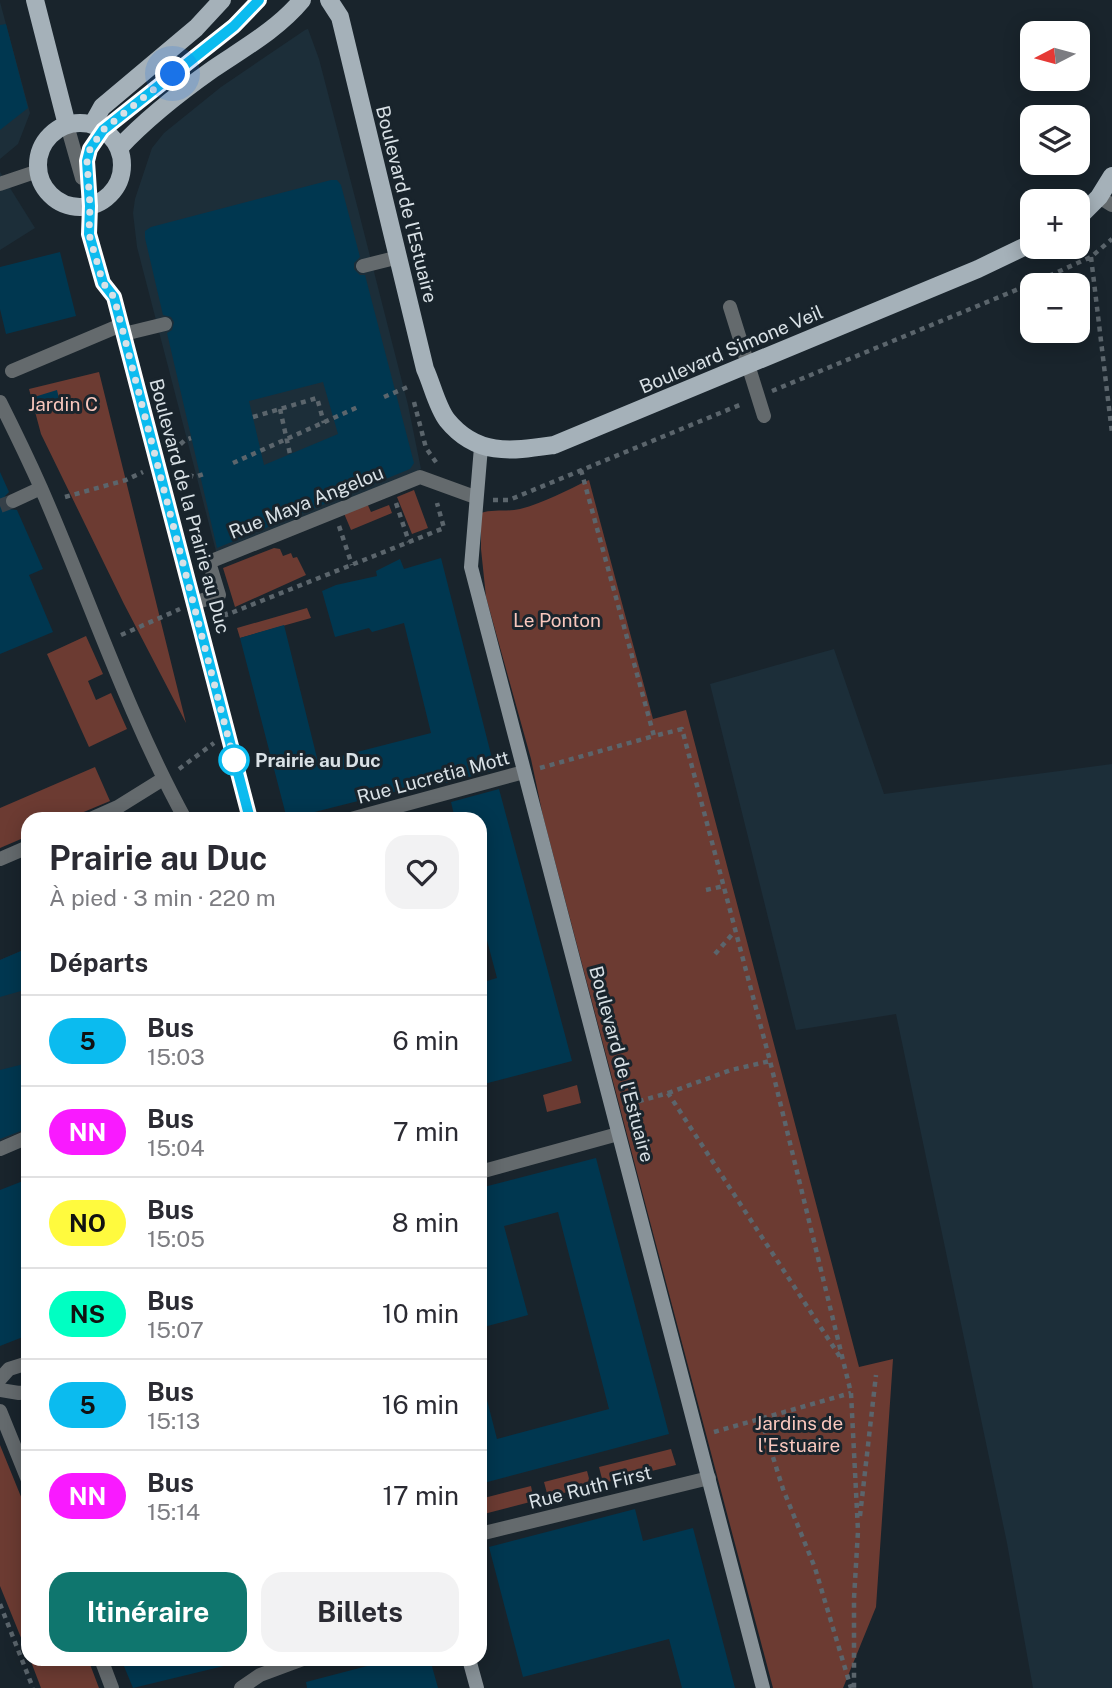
<!DOCTYPE html>
<html lang="fr">
<head>
<meta charset="utf-8">
<style>
	body { margin:0; font-family:"Public Sans",sans-serif; background:#f2f2f3; color:#2b2b33; height:100vh; display:flex; flex-direction:column; font-size:26px; white-space:nowrap }
	* { box-sizing:border-box; margin:0 }
	p { font-size:23px; color:#7c7c81 }
	.icon { flex:none; width:38px; height:38px; fill:none; stroke:currentColor; stroke-width:2; stroke-linecap:round; stroke-linejoin:round }
	.map { position:relative; flex:1; overflow:hidden }
	.sheet { position:absolute; left:21px; top:812px; width:466px; height:854px; display:flex; flex-direction:column; background:#fff; border-radius:21px; box-shadow:0 4px 18px #0003 }
	.sheet>* { flex:none }
	.badge { padding:0 14px; border-radius:23px; font-size:24px; line-height:46px }
	.needle { width:46px; rotate:264deg }
	.controls { position:absolute; left:1020px; top:21px; display:grid; gap:14px }
	.controls a { display:grid; place-items:center; width:70px; height:70px; border-radius:14px; background:#fff; box-shadow:0 4px 18px #0003; font-size:35px }
	.you { position:absolute; width:35px; height:35px; margin:-18px; border:5px solid #fff; border-radius:50%; background:#1a73e8; box-shadow:0 0 0 10px #1a73e833 }
	.map>.badge { position:absolute; translate:-50% -50%; box-shadow:0 0 0 4px #fff }
	h2 { padding:0 28px; font-size:26px; line-height:63px }
	.round { display:grid; place-items:center; flex:none; width:74px; height:74px; border-radius:21px; background:#f2f2f3 }
	.head { display:flex; align-items:center; justify-content:space-between; height:119px; padding:0 28px }
	h1 { font-size:33px; font-weight:700; line-height:52px }
	.action { display:flex; gap:14px; margin-top:auto; padding:14px 28px }
	.action a { flex:1; height:80px; border-radius:21px; background:#0f766e; color:#fff; font-size:28px; font-weight:700; line-height:80px; text-align:center }
	.action a+a { background:#f2f2f3; color:#2b2b33 }
	ul { padding:0; list-style:none }
	li { display:flex; align-items:center; gap:21px; height:91px; padding:0 28px; border-top:2px solid #e1e1e2 }
	li div { flex:1 }
	li b { display:block; font-size:26px }
	li em { font-style:normal }
	li .badge { min-width:77px; font-weight:700; text-align:center }
	.map>svg:first-child { display:block }
</style>
</head>
<body>
<div class="map">
<svg width="1112" height="1688" viewBox="0 0 1112 1688">
	<rect width="100%" height="100%" fill="#19242c"/>
	<path fill="#1c2e39" d="M0 2 30 113 18 144 0 159Z
		M308 29 319 59 359 213 408 405 421 469 217 555 137 247 133 213 135 199 152 148 164 133 221 87 305 30Z
		M0 172 35 228 0 250Z
		M834 649 884 794 1112 764V1688H1033L1007 1543 896 1014 796 1030 710 684Z
		M28 948V1129L0 1141V960Z"/>
	<path fill="#6c3b32" d="M99 372 186 723 124 604 41 434 29 389Z
		M589 480 653 719 686 710 859 1367 893 1359 876 1607 843 1688H773L543 816 531 759 486 597 481 549V513C493 509 507 512 520 509 544 503 567 490 589 480Z
		M414 490 428 528 412 534 397 497Z
		M366 501 371 512 389 505 392 513 351 530 343 511Z
		M274 548 280 549 283 556 291 553 293 558 297 557 306 575 235 607 223 568Z
		M307 608 311 618 240 638 237 628Z
		M86 636 103 674 88 681 96 700 111 693 127 729 89 747 47 654Z
		M95 767 110 801 67 819H28V836L0 848V808Z
		M577 1085 581 1103 547 1112 543 1095Z
		M0 1445 28 1514V1655L0 1586Z
		M671 1449 676 1465 603 1483 599 1467Z
		M587 1471 591 1486 548 1497 544 1482Z
		M531 1486 534 1501 480 1515V1499Z
		M30 1659H88L99 1688H41Z"/>
	<path fill="#003750" fill-rule="evenodd" d="M6 24 28 108 0 130V25Z
		M331 180H337L341 185 360 257 354 263V269L360 275H365L414 463 410 469 217 548 167 333 172 330 174 322 171 317 163 315 145 238V231L151 227ZM323 382 338 434 264 465 249 401Z
		M60 252 76 316 6 334 0 309V267Z
		M57 390 61 407 36 414 31 398Z
		M0 472 9 492 5 496 4 504 8 509 17 510 43 569 29 575 53 632 0 654Z
		M441 558 495 770 446 783 445 779 287 819 240 638 284 625 318 762 431 733 404 623 372 632 369 628 335 637 322 591 336 585 377 576 376 571 400 559 404 569Z
		M499 789 572 1061 480 1085V983L497 978 480 914V819H455L451 802Z
		M28 948V989L0 997V960Z
		M28 1063V1128L0 1139V1070Z
		M596 1158 669 1434 480 1484V1397L486 1396 497 1439 609 1409 558 1212 504 1226 528 1315 480 1328V1233L485 1231 480 1209V1188Z
		M28 1179V1335L0 1346V1190Z
		M635 1509 643 1541 693 1528 735 1688H682L669 1639 523 1677 489 1547Z
		M121 1659H227L228 1665 133 1688Z
		M394 1659H430L438 1688H307L306 1682Z"/>
	<g fill="none" stroke-linecap="round" stroke-linejoin="round">
		<path stroke="#364048" stroke-width="14" stroke-dasharray="14 7" stroke-linecap="butt" d="M0 506 13 501"/>
		<path stroke="#5b656c" stroke-width="4.5" stroke-dasharray="5 5" stroke-linecap="butt" d="M1091 257 1112 433
			M772 391 1033 283 1091 257 1112 239
			M384 397 410 386
			M414 402 426 448 438 465
			M280 409 290 454
			M253 417 317 398 324 423
			M173 451 185 440 191 438
			M233 463 358 407
			M581 470 654 736 682 729 770 1061 851 1393 858 1531 854 1598V1688
			M179 472 195 477 207 473
			M65 497 126 480 143 472
			M493 500H509L742 404
			M396 503 409 542
			M339 526 352 565
			M225 612 226 615 444 528 437 503
			M121 635 180 609
			M540 768 654 736
			M179 769 214 743
			M706 890 724 886
			M715 954 735 931
			M668 1093 731 1070 770 1061
			M629 1104 668 1093 842 1360
			M761 1419 783 1489 815 1568 851 1688
			M714 1432 851 1393
			M860 1516 876 1375
			M0 1604 33 1688"/>
		<path stroke="#646a6d" stroke-width="14" d="M67 125 82 178
			M0 184 38 171
			M1099 197 1112 205
			M90 206C86 175 81 156 103 130L234 25 259 0
			M363 266 399 257
			M730 307 764 416
			M124 334 165 324
			M12 371 121 325"/>
		<path stroke="#646a6d" stroke-width="14" d="M0 402C14 430 28 459 41 488 89 598 127 713 185 819
			M13 501 41 488
			M194 603 219 595 209 562 420 477 475 497
			M91 819 118 807 163 779
			M351 819 524 772
			M0 859 28 847
			M0 1149 28 1137
			M480 1172 618 1134
			M0 1379 9 1369 28 1363
			M0 1390 19 1393 28 1392
			M0 1411 28 1480
			M480 1534 709 1478
			M101 1659 112 1688
			M241 1688 260 1675 303 1659"/>
		<path stroke="#889298" stroke-width="14" d="M90 206 89 234 103 283 114 297 250 819
			M481 447 471 567 763 1688
			M469 1659 477 1688"/>
		<path stroke="#a5b1b9" stroke-width="18" d="M35 0 67 125
			M329 0 340 17 425 369C432 384 437 407 447 420 477 457 512 451 554 445L978 269 1032 243
			M38 165a42 42 0 1 1 84 0a42 42 0 1 1-84 0Z
			M92 125 102 107 196 28 222 0
			M119 148C147 118 179 93 213 69 244 48 278 29 302 0
			M1078 218 1099 197 1112 176"/>
	</g>
	<g fill="none" stroke-linecap="round" stroke-linejoin="round">
		<defs>
			<path id="line" d="M250 819 114 297 103 283 89 234 90 206 87 161 90 149 103 130 234 26 259 0"/>
		</defs>
		<use href="#line" stroke="#fff" stroke-width="16"/>
		<use href="#line" stroke="#0bbbef" stroke-width="10"/>
		<path stroke="#d9e1e6" stroke-width="7" stroke-dasharray="0 12.6" d="M173 74 103 130 90 149 87 161 90 206 89 234 103 283 114 297 234 760"/>
	</g>
	<circle fill="#fff" stroke="#0bbbef" stroke-width="3.5" cx="234" cy="760" r="14"/>
	<g text-anchor="middle" stroke-width="6" stroke-linejoin="round" paint-order="stroke">
		<g font-size="19" fill="#d9e1e6" stroke="#19242c">
			<text transform="translate(407 204) rotate(76)" y="7">Boulevard de l'Estuaire</text>
			<text transform="translate(731 349) rotate(-23)" y="7">Boulevard Simone Veil</text>
			<text transform="translate(306 502) rotate(-22)" y="7">Rue Maya Angelou</text>
			<text transform="translate(190 506) rotate(75)" y="7">Boulevard de la Prairie au Duc</text>
			<text transform="translate(433 777) rotate(-15)" y="7">Rue Lucretia Mott</text>
			<text transform="translate(622 1064) rotate(75)" y="7">Boulevard de l'Estuaire</text>
			<text transform="translate(590 1487) rotate(-14)" y="7">Rue Ruth First</text>
		</g>
		<g font-size="19" fill="#f8c7bd" stroke="#19242c">
			<text x="63" y="411">Jardin C</text>
			<text x="557" y="627">Le Ponton</text>
			<text x="799" y="1430">Jardins de<tspan x="799" dy="22">l'Estuaire</tspan></text>
		</g>
		<g font-size="19" font-weight="bold" fill="#d9e1e6" stroke="#19242c" text-anchor="start">
			<text x="255" y="767">Prairie au Duc</text>
		</g>
	</g>
</svg>
<div class="controls">
<a><svg class="needle" viewBox="-14 -14 28 28"><path d="M0-13l5 13h-10z" fill="#e53935"/><path d="M0 13l5-13h-10z" fill="#7c7c81"/></svg></a>
<a><svg class="icon" aria-label="layers" viewBox="0 0 24 24"><path d="M12 4l9 5-9 5-9-5zM3 14l9 5 9-5"/></svg></a>
<a>+</a>
<a>−</a>
</div>
<div class="you" style="left:173px;top:74px"></div>
<section class="sheet">
<div class="head"><div><h1>Prairie au Duc</h1><p>À pied · 3 min · 220 m</p></div><a class="round"><svg class="icon" aria-label="heart" viewBox="0 0 24 24"><path d="M12 20l-8-8c-3-5 5-10 8-4 3-6 11-1 8 4z"/></svg></a></div>
<h2>Départs</h2>
<ul>
<li><span class="badge" style="background:#0bbbef;color:#111">5</span><div><b>Bus</b><p>15:03</p></div><em>6 min</em></li>
<li><span class="badge" style="background:#f91aff;color:#fff">NN</span><div><b>Bus</b><p>15:04</p></div><em>7 min</em></li>
<li><span class="badge" style="background:#fffa3e;color:#111">NO</span><div><b>Bus</b><p>15:05</p></div><em>8 min</em></li>
<li><span class="badge" style="background:#00ffc2;color:#111">NS</span><div><b>Bus</b><p>15:07</p></div><em>10 min</em></li>
<li><span class="badge" style="background:#0bbbef;color:#111">5</span><div><b>Bus</b><p>15:13</p></div><em>16 min</em></li>
<li><span class="badge" style="background:#f91aff;color:#fff">NN</span><div><b>Bus</b><p>15:14</p></div><em>17 min</em></li>
</ul>
<div class="action"><a>Itinéraire</a><a>Billets</a></div>
</section>
</div>
</body>
</html>
